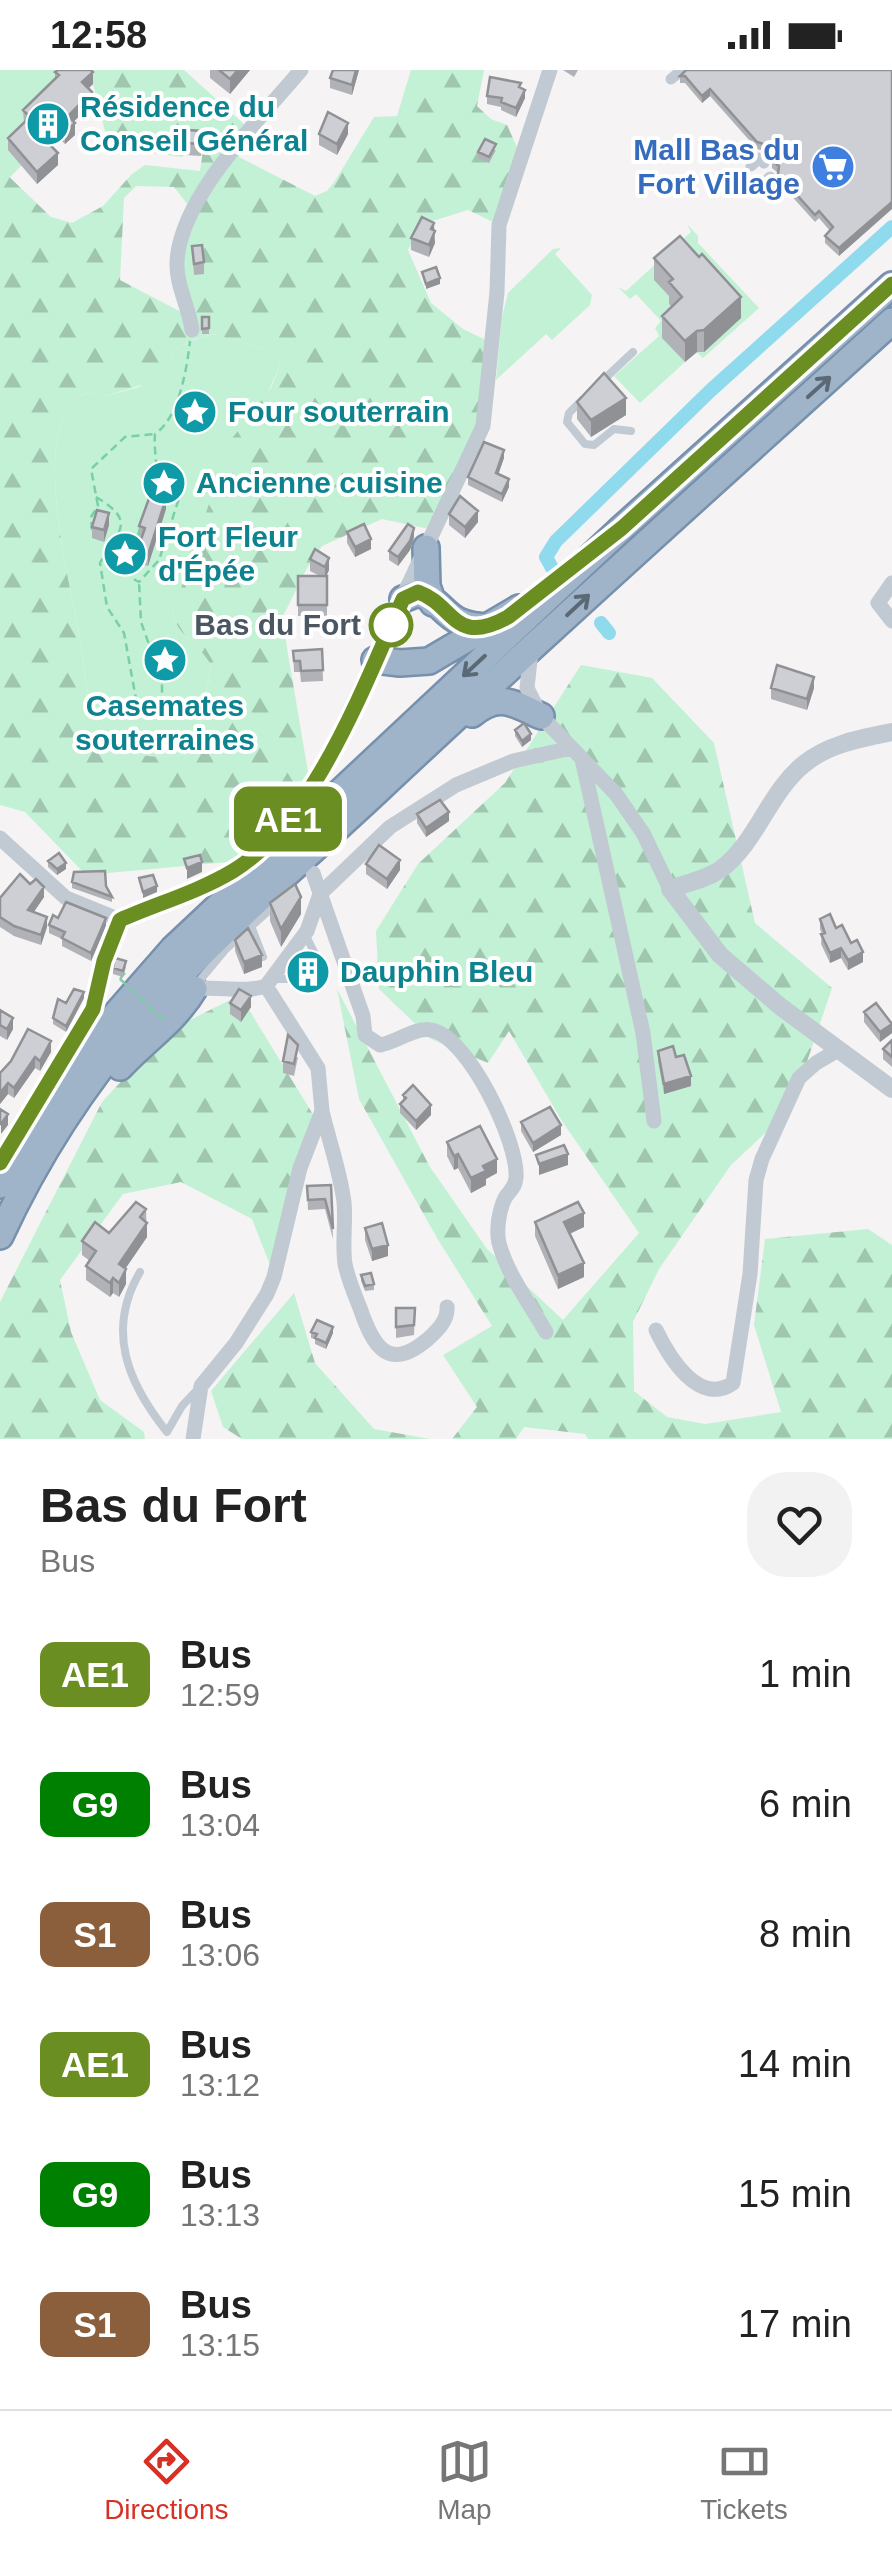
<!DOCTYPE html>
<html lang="en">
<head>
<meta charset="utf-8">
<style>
	body { margin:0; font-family:Arial,sans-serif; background:#f2f2f2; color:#222; height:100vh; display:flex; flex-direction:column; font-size:38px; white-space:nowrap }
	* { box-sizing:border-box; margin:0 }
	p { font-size:32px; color:#767676 }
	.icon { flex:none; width:55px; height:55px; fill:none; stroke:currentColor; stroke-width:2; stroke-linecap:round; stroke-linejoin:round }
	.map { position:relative; height:1369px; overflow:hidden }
	.details { display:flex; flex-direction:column; background:#fff; flex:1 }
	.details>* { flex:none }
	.badge { padding:0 20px; border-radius:15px; font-size:35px; line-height:65px }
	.map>.badge { position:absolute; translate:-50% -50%; box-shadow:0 0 0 5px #fff }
	.round { display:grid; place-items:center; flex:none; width:105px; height:105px; border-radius:40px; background:#f2f2f2 }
	.headline { display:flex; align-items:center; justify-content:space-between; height:170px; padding:0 40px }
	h1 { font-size:48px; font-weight:600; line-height:75px }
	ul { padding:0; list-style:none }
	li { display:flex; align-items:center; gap:30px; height:130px; padding:0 40px }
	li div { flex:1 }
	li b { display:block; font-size:38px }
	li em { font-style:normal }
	li .badge { min-width:110px; font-weight:700; text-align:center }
	.status { display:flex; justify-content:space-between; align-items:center; height:70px; padding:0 50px; background:#fff; direction:ltr }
	.status svg { height:28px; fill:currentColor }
	.menu { display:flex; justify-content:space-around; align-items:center; height:140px; border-top:2px solid #e0e0e0; background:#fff; font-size:28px; color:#767676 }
	.menu a { display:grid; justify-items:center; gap:5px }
	.menu .active { color:#d93025 }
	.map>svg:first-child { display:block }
</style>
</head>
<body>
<div class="status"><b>12:58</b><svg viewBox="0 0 49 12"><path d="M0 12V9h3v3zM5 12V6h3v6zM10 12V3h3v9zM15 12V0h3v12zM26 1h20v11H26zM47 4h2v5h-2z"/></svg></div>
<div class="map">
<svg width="892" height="1369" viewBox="0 0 892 1369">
	<defs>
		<pattern id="forest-firs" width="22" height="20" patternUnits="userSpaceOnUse" patternTransform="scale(2.5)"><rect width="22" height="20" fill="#c3f1d5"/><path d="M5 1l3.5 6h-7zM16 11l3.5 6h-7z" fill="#a0c6b0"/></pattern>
	</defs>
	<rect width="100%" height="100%" fill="#f5f3f3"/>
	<path fill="#c3f1d5" d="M0 0H70L30 58 23 94 9 108 0 98Z
		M687 154 698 166V173L759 238 703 288 696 282 640 333 614 306 659 266 655 258 661 251 636 224 630 229 618 217 626 221 691 162Z
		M561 178 555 184 592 225 590 235 552 270 546 264 496 310 502 247 508 223 553 179Z
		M892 232 827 295 296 776 625 470Z
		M213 264 276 282 280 295 173 542C176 567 200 574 211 594 210 612 202 628 200 647 200 657 205 666 198 676 191 685 180 686 170 686 148 688 122 686 107 667 84 640 85 591 78 557 68 505 35 376 72 333 81 322 93 321 105 326L139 317 166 297 176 279 196 269Z"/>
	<path fill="url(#forest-firs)" fill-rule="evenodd" d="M78 0H184L245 55 239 87 315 126 327 121 335 111 374 47 397 46 411 0H484L477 36 491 49 507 55 522 88 499 155 468 140 423 154 408 180 431 233 463 259 492 273 486 333 434 460 382 449 322 476 307 498 282 548 309 708 290 738 234 791 228 792 86 805 25 742 0 735V98L51 147 72 153 103 136 132 104 145 95 200 101 204 73 186 71 183 87 130 80 106 65 93 14ZM136 116 174 117 188 135C166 179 172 198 183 243L120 210 124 128ZM213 264 276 282 280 295 271 318 230 371 173 542C176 566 200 574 211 595 210 613 202 629 200 647 200 657 205 666 197 676 191 685 180 686 170 686 148 688 122 685 107 667 84 640 85 591 78 557 68 505 35 377 72 333 81 322 92 321 105 326L145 314 166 297 176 279 195 269Z
		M581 595 652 608 714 673 755 853 832 918 791 1039 731 1095 659 1199 633 1252 634 1321 667 1347 705 1354 781 1342 754 1255 765 1169 868 1159 892 1175V1369H588L585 1364 524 1357 516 1369H452L477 1337 443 1285 492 1256 437 1168 359 1029 337 919 430 1097 487 1179 563 1250 639 1163 562 1051 509 961 488 993 431 969 379 919 376 861 418 794 505 713Z
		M240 925 314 1046 272 1200 252 1149 181 1112 123 1124 60 1210 71 1262 100 1330 144 1362 145 1369H0V1232L102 1032 168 961Z
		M294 1223 315 1293 374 1359 430 1369H242L223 1357 211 1321Z"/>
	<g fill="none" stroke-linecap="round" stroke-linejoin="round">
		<path stroke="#90daee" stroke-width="14" d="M552 498 546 487 556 471 710 321 892 157
			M601 553 609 563"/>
		<defs>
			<path id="trunk" d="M426 478 427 516 433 533
				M403 529 418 523C449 533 441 556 490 557
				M375 590 400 593 429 591 519 538
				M472 644C499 622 513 633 541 646
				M120 997C146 969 174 952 194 919
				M0 1115 76 990 173 879 622 458 892 215
				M0 1166C36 1088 83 1015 139 950 211 867 298 795 378 720 547 561 720 407 892 251"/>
		</defs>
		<use href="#trunk" stroke="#7690ad" stroke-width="30"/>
		<path stroke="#7ad0a6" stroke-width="2.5" stroke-dasharray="8 5" stroke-linecap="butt" d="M153 423C161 407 153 383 155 364 179 348 187 298 190 271
			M96 427C138 452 118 461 100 493L107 537 124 563 138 640 155 649 162 644V611L141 552 139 512
			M140 458 132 488 135 510 139 512 159 490 182 419
			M92 460 91 447 98 436 91 399 125 367 154 364
			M120 909 127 900"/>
		<path stroke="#c1cad2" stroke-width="8" d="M600 313 633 282
			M582 330 569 343 567 352 585 374 594 375 614 359 631 361
			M251 856 263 887
			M272 909H297L315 892 316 886 305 864
			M196 915 226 879 274 836
			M140 1202C106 1260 127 1312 167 1362L182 1336 198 1319"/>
		<path stroke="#c1cad2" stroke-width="11" d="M671 9 681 1
			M751 96 760 88 764 93
			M765 112 770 107"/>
		<path stroke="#c1cad2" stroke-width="15" d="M192 260C189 237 176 215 177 192 180 127 260 49 301 0
			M892 513 878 533 892 551
			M531 581 527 618 541 646 616 724 643 763 670 819
			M582 689 643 963 654 1051
			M0 768 66 828 120 850
			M313 803 363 946 365 965 380 975C397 972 415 957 431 960 468 966 519 1073 516 1108 515 1118 510 1120 505 1128 499 1140 496 1160 499 1173 507 1204 530 1234 546 1262
			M194 919C217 916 246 923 266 916L307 861 320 824 390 757 456 715 513 691 571 678
			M59 995 93 939 104 891 120 850 233 801 276 763 319 705 483 356 497 222 499 155 550 0
			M322 1041C329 1071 340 1101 344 1132 346 1152 342 1173 345 1194 348 1209 354 1223 360 1238 373 1276 388 1303 428 1269 438 1260 448 1250 447 1237
			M656 1260C669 1287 699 1337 733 1313L750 1204 756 1110 762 1089 799 1008 816 993 838 980
			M193 1369 201 1316 236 1273 267 1224 274 1207 300 1098 322 1041 318 998 266 916"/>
		<path stroke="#c1cad2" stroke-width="18" d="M892 662C862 668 828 674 804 694 769 722 757 772 721 799 707 809 687 813 670 819L720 885 781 937 892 1019"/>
		<use href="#trunk" stroke="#9fb4c9" stroke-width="25"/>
		<path stroke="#7ad0a6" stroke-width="2.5" stroke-dasharray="8 5" stroke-linecap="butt" d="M120 909 165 951"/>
	</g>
	<path fill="#b0b2b7" d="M210 0H250L230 24 210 8Z
		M359 0 352 25 330 18V8Z
		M563 0H578L574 7Z
		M892 0 839 186 825 173V166L830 161 819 148 815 152 778 111V103L772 98V89L767 82 757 79 710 26 702 33 685 13H680V6Z
		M55 2 93 14 88 19 92 34 74 51 75 65 65 74 59 68 50 75 58 95 37 114 8 80V68L24 52 23 40 55 8Z
		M521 18 525 28 516 47 501 40V37L487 34V26Z
		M319 64H348L337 85 319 75Z
		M186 73H203L201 86 186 85Z
		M496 80 489 93 478 88V82Z
		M411 168 435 173 429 187 411 180Z
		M192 176 204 192V204L194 205Z
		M654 188 741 248 704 282H697L685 292 662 268V246L672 237 669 234V226L654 210Z
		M202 247H209V264H202Z
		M577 332 626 345 591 367 577 349Z
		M504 388 498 404 509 417 502 432 468 415V407Z
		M166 439 148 496 137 493V481L141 469 139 468V456Z
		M449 444 478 452 465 468 449 455Z
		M109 455 104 472 92 468V457Z
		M347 462 371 479 355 487 347 473Z
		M414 467 410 480 398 496 389 490V481Z
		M310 489 329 500 326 506H327V546H298V506H320L310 501Z
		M322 579 323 611 301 612 300 602H294L293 581Z
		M771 618H814L807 640 771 629Z
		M515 660 531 670 522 677 515 666Z
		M417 744 449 751 426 767 417 753Z
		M48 791 66 799 57 805 48 797Z
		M366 794 400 800 387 819 366 804Z
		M72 812 112 827V832L72 818Z
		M44 827 34 842 47 857 41 875 14 866 0 857V828Z
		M270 833 301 844 281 877 270 851Z
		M58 848 106 856 91 891 62 876V869L49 863V855Z
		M820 849 836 858 851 873 863 892 848 900 841 888 830 893 821 874 822 864 820 859Z
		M235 870 262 897 244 904 235 881Z
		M126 897 123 907 113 904V898Z
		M307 898 323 906 314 916 307 910Z
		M84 928 66 962 53 954V948L66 933Z
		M230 933 251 937 241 952 230 944Z
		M0 940 13 959 7 970 0 966Z
		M864 942 892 963 880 972 864 952Z
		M892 970V997L883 989V979Z
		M658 981 676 987 691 1016 664 1024 658 991Z
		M51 982 40 1001 35 998 14 1028 8 1024 0 1034 11 991Z
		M298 987 294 1006 283 1003V991Z
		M403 1025 431 1045 416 1060 400 1043V1034L403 1031Z
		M521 1052 561 1065 533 1082 521 1061Z
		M447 1072 497 1103 486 1109V1115L471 1123 458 1098 454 1100 447 1086Z
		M331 1115 333 1169 325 1139 308 1140 307 1116Z
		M146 1139 147 1167 125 1199 126 1214 119 1227 113 1223 110 1227 86 1210V1196L90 1191 82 1185V1171L109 1163Z
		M535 1152 584 1157 570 1164 584 1207 558 1219 535 1166Z
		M365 1158 388 1186 372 1191 365 1170Z
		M361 1205 374 1214V1220L365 1221 361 1211Z
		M396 1238H415L414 1265 396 1268Z
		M311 1262 333 1263 326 1279 315 1274V1269L311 1268Z"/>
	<path fill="#909195" d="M238 0H250L230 24V9Z
		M356 0H359L352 25V15Z
		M93 2V14L82 24V12Z
		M710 19V26L702 33V26Z
		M525 20V28L516 47V38Z
		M92 22V34L68 57V46Z
		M75 53V65L65 74V62Z
		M348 53V64L337 85V74Z
		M59 56V68L44 81V69Z
		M58 83V95L37 114V102Z
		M892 132V139L839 186V178Z
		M434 153 435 173 429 187 431 159Z
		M440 208V214L426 219V214Z
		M741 227V248L704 282V260Z
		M697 261V282L685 292V271Z
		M626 328V345L591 367V350Z
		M504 380V388L496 411V403Z
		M509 409V417L502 432V424Z
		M166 428V439L148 496V485Z
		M478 441V452L465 468V457Z
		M109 443V455L104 472V460Z
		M414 458V467L410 480 398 496V487Z
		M371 469V479L355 487V477Z
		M329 488V500L325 509V497Z
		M814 607V618L807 640V629Z
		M531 664V670L522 677V671Z
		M449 742V751L426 767V758Z
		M400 790V800L387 819V809Z
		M202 792V802L187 809V798Z
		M66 793V799L57 805V799Z
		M157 816V822L143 828V822Z
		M44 817V827L28 850V840Z
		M301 827V844L281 877V859Z
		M47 847V857L41 875V865Z
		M106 848V856L91 891V883Z
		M841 878V888L830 893V883Z
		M863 882V892L848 900V890Z
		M262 885V897L244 904V892Z
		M323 895V906L314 916V904Z
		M84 922V928L66 962V956Z
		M251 926V937L241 952V940Z
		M13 948V959L7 970V959Z
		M892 954V963L880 972V962Z
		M51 971V982L40 1001V991Z
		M35 987V998L14 1028V1018Z
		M691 1006V1016L664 1024V1014Z
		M8 1013V1024L0 1034V1023Z
		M431 1035V1045L416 1060V1051Z
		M8 1044V1055L1 1064V1054Z
		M561 1055V1065L533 1082V1073Z
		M458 1084V1098L454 1100V1086Z
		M568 1084V1095L539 1105V1094Z
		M497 1089V1103L486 1109V1115L471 1123V1108L483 1096Z
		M584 1143V1157L564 1166V1152Z
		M147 1153V1167L119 1208V1194Z
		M388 1175V1186L372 1191V1179Z
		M584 1193V1207L558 1219V1205Z
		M126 1199V1214L119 1227V1213Z
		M113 1208V1223L110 1227V1213Z
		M333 1257V1263L326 1279V1273Z"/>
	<path fill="#cdcfd5" stroke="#909195" stroke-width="2.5" d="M58 0H91L93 2 82 12 92 22 68 46 75 53 65 62 59 56 44 69 58 83 37 102 8 68 30 47 23 40 59 5 55 2Z
		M219 0H238L230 9Z
		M333 0H356L352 15 330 8Z
		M686 0H892V132L839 178 825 166 833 157 819 141 815 145 778 104 779 96 772 91 773 83 767 75 757 72 710 19 702 26 685 6H680Z
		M490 7 521 13 519 17 525 20 516 38 501 32 502 28 487 26Z
		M328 42 348 53 337 74 319 64Z
		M187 60 203 61 201 74 186 73Z
		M485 69 496 74 489 87 478 82Z
		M422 147 434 153 431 159 435 161 429 175 411 168Z
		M680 166 699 187 702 184 741 227 704 260 697 261 685 271 662 246 682 227 669 212 673 209 654 188Z
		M202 175 204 192 194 194 192 176Z
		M436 197 440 208 426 214 422 202Z
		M202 247H209V258L202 259Z
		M604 303 626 328 591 350 577 332Z
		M484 372 504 380 496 403 509 409 502 424 468 407Z
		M151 423 166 428 148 485 137 481 145 458 139 456Z
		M460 426 478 441 465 457 449 444Z
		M97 440 109 443 104 460 92 457Z
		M364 454 371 469 355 477 347 462Z
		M408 454 414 458 410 471 398 487 389 481Z
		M315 479 329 488 325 497 310 489Z
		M298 506H327V535H298Z
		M322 579 323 600 301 601 300 591H294L293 581Z
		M777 595 814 607 807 629 771 618Z
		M524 653 531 664 522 671 515 660Z
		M440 730 449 742 426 758 417 744Z
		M379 775 400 790 387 809 366 794Z
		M59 783 66 793 57 799 48 791Z
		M200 785 202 792 187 798 184 789Z
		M105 801 106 816 112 827 72 812 74 802Z
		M20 804 30 814 36 809 44 817 28 840 47 847 41 865 14 856 0 847V828Z
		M153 805 157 816 143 822 139 808Z
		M295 814 301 827 281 859 270 833Z
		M66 832 106 848 91 883 62 868 65 862 49 855 53 845 58 848Z
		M830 844 836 858 842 855 851 873 857 870 863 882 848 890 841 878 830 883 821 864 825 863 820 849Z
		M248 858 262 885 244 892 235 870Z
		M115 888 126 891 123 901 113 898Z
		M316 889 323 895 314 904 307 898Z
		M74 919 84 922 66 956 53 948 58 929 66 933Z
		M239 919 251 926 241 940 230 933Z
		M876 933 892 954 880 962 864 942Z
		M0 940 13 948 7 959 0 955Z
		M28 959 51 971 40 991 35 987 14 1018 8 1013 0 1023V1003L11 991Z
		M288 965 298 975 294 994 283 991Z
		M892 970V987L883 979Z
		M673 976 676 987 684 985 691 1006 664 1014 658 981Z
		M413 1015 431 1035 416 1051 400 1034 406 1028 403 1025Z
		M550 1037 561 1055 533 1073 521 1052Z
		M0 1039 8 1044 1 1054 0 1053Z
		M480 1056 497 1089 483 1096 486 1101 471 1108 458 1084 454 1086 447 1072Z
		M564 1075 568 1084 539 1094 536 1085Z
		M331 1115 333 1159 325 1129 308 1130 307 1116Z
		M136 1132 146 1139 140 1147 147 1153 119 1194 126 1199 119 1213 113 1208 110 1213 86 1196 96 1181 82 1171 95 1152 109 1163Z
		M578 1132 584 1143 564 1152 584 1193 558 1205 535 1152Z
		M382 1153 388 1175 372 1179 365 1158Z
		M371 1203 374 1214 365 1216 361 1205Z
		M396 1238H415L414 1255 396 1257Z
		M317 1250 333 1257 326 1273 315 1268 317 1264 311 1262Z"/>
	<defs><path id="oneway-shaft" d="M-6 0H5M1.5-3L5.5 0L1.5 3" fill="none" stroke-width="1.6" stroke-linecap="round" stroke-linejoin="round" transform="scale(2.5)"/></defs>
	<g stroke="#5b6976">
		<use href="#oneway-shaft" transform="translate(819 317) rotate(-42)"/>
		<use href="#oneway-shaft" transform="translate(578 535) rotate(-43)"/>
		<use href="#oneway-shaft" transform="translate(474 596) rotate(137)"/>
	</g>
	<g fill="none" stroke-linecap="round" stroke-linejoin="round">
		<defs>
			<path id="line" d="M0 1093 93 939 104 891 120 850C156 834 198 822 233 801 314 752 365 613 403 529L418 522C455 535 453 577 508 547L622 458 892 214"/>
		</defs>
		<use href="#line" stroke="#fff" stroke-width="22"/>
		<use href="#line" stroke="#6b8e23" stroke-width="15"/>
	</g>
	<defs>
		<symbol id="building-disc" viewBox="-11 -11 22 22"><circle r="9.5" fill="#0f9aa8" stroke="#fff"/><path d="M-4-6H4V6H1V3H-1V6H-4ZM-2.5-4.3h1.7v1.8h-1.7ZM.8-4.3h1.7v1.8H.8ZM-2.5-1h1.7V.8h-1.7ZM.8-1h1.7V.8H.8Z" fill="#fff"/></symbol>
		<symbol id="supermarket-disc" viewBox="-11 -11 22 22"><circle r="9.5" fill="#3f7fe0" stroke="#fff"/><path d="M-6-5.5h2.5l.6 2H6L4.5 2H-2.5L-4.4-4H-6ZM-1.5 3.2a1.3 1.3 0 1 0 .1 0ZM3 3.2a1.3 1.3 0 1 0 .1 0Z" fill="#fff"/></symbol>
		<symbol id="sight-disc" viewBox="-11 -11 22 22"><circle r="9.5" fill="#0f9aa8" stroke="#fff"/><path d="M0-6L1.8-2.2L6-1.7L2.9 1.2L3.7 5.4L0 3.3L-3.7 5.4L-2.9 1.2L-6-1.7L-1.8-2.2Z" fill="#fff"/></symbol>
	</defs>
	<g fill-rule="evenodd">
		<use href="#building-disc" x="23" y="29" width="50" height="50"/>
		<use href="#supermarket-disc" x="808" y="72" width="50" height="50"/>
		<use href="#sight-disc" x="170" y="317" width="50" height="50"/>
		<use href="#sight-disc" x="139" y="388" width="50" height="50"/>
		<use href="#sight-disc" x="100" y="459" width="50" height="50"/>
		<use href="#sight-disc" x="140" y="565" width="50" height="50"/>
		<use href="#building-disc" x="283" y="877" width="50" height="50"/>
	</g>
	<circle fill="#fff" stroke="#6b8e23" stroke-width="5" cx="391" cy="555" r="20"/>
	<g text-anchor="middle" stroke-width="8" stroke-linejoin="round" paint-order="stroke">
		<g font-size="30" font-weight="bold" fill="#0d838f" stroke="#fff" text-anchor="start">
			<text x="80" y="47">Résidence du<tspan x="80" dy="34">Conseil Général</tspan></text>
			<text x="228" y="352">Four souterrain</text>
			<text x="196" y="423">Ancienne cuisine</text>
			<text x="158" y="477">Fort Fleur<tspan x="158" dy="34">d'Épée</tspan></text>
			<text x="165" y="646" text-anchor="middle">Casemates<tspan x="165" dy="34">souterraines</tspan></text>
			<text x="340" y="912">Dauphin Bleu</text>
		</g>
		<g font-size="30" font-weight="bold" fill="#366cbe" stroke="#fff" text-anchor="end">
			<text x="800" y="90">Mall Bas du<tspan x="800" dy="34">Fort Village</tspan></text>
		</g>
		<g font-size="30" font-weight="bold" fill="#4a5661" stroke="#fff" text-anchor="end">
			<text x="361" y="565">Bas du Fort</text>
		</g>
	</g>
</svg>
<b class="badge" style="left:288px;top:749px;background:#6b8e23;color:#fff">AE1</b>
</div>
<section class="details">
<div class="headline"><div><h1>Bas du Fort</h1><p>Bus</p></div><a class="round"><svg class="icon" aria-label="heart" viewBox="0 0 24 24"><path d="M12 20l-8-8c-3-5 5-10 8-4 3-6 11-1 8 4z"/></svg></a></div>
<ul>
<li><span class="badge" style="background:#6b8e23;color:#fff">AE1</span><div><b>Bus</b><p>12:59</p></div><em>1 min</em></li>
<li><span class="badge" style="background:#008000;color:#fff">G9</span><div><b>Bus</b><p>13:04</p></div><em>6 min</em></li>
<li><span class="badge" style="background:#8b5e3c;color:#fff">S1</span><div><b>Bus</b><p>13:06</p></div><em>8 min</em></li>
<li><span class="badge" style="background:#6b8e23;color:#fff">AE1</span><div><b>Bus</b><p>13:12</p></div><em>14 min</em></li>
<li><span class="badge" style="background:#008000;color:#fff">G9</span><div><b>Bus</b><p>13:13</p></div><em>15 min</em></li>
<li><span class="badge" style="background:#8b5e3c;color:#fff">S1</span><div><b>Bus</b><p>13:15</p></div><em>17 min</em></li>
</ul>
</section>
<nav class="menu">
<a class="active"><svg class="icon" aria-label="directions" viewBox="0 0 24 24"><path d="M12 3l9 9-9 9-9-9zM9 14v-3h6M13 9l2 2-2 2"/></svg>Directions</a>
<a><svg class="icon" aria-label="map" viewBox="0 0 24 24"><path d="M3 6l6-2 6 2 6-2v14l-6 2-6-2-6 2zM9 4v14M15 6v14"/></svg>Map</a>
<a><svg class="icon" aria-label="tickets" viewBox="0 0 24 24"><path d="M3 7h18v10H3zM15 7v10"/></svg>Tickets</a>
</nav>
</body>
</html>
